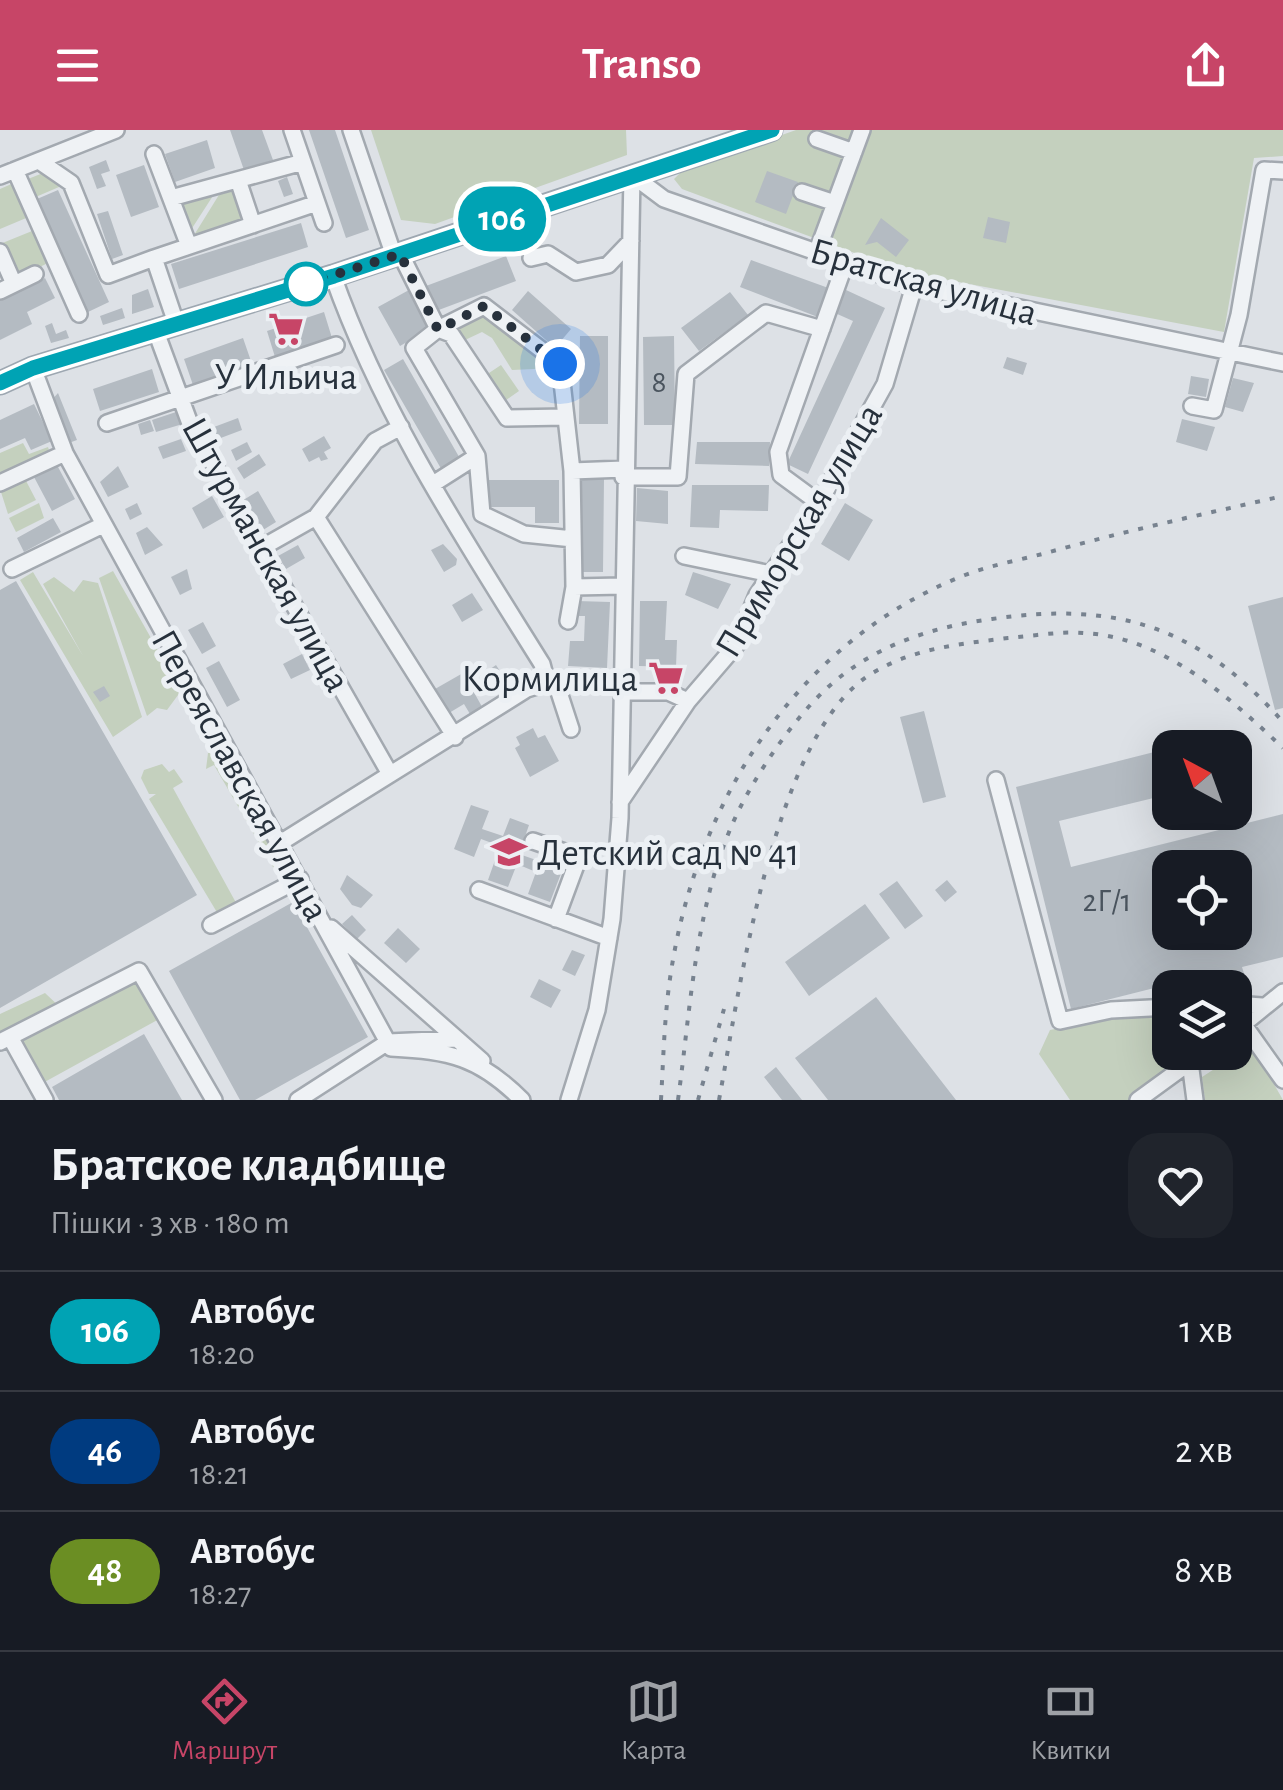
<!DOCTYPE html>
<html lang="uk">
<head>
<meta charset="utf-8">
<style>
	body { margin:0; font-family:"Alegreya Sans",sans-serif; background:#20242c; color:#f1f3f6; height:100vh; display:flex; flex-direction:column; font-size:38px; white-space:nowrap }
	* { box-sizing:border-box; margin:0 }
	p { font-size:32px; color:#9ea1a6 }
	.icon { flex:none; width:55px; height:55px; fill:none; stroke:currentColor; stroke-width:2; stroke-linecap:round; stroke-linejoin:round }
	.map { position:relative; height:970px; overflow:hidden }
	.sheet { display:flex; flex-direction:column; background:#171b24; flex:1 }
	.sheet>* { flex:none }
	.badge { padding:0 20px; border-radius:32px; font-size:35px; line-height:65px }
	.needle { width:65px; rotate:319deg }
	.fabs { position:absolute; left:1152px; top:600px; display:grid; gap:20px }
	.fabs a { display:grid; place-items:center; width:100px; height:100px; border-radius:20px; background:#171b24; box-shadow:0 10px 40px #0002; font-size:50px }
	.you { position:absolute; width:50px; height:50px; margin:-25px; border:8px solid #fff; border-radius:50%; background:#1a73e8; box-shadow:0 0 0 15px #1a73e833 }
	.map>.badge { position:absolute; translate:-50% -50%; box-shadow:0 0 0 5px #fff }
	.round { display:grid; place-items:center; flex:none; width:105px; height:105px; border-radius:30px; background:#20242c }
	.headline { display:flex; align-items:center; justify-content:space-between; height:170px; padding:0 50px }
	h1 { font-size:48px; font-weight:700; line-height:75px }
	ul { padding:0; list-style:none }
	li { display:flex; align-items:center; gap:30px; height:120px; padding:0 50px; border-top:2px solid #363941 }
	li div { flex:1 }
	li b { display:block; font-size:38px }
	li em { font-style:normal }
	li .badge { min-width:110px; font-weight:700; text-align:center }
	header { display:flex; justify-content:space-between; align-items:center; height:130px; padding:0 50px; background:#c74567; color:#fff; font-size:45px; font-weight:700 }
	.menu { display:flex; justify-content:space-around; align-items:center; height:140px; border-top:2px solid #363941; background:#171b24; font-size:28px; color:#9ea1a6 }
	.menu a { display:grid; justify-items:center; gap:5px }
	.menu .on { color:#c74567 }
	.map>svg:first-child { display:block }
</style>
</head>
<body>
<header><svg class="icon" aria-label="menu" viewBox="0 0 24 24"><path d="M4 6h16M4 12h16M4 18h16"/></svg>Transo<svg class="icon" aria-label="share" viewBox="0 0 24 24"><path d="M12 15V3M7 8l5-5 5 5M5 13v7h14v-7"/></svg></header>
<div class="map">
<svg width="1283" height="970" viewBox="0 0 1283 970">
	<rect width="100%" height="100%" fill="#dde1e6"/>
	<path fill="#c4d0be" d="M371 0H626L627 25 435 94 401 90Z
		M796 0H1283V26L1254 28 1224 202 906 142 682 59 674 49 683 40Z
		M48 41 66 54 31 69 23 51Z
		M16 52 31 86 0 99V59Z
		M237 52 249 93 191 110 222 60Z
		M218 58 187 106 173 69Z
		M37 99 50 132 15 149 0 114Z
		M480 182 555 238 512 240 492 208 482 202 465 210 446 199Z
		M501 235 519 261 502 273 483 247Z
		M23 313 29 324 48 317 51 327 0 350V323Z
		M24 347 36 370 8 384 0 359Z
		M39 373 44 388 16 402 9 388Z
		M113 441 181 561 167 580 157 578 147 586 99 448Z
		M33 442 83 526 43 454 54 447 74 462 83 450 98 453 142 587 113 607 20 450Z
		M208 623H220L293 751 284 756 214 635 206 639Z
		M162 634 169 642 174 639 183 652 173 658 240 780 221 789 149 669 156 664H149L141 648 144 640Z
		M136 848 161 888 41 954 17 910Z
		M45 863 62 879 0 909V884Z
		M1123 885H1170V922L1193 923 1145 955 1131 970H1070L1039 924 1050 900Z
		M1239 923H1256L1283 970H1205L1202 947Z"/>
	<path fill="#b4bbc2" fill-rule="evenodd" d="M230 0H262L273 30 244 40Z
		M309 0H335L369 100 346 108Z
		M207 10 215 38 175 52 165 24Z
		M106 30 110 41 101 44 106 56 97 59 89 37Z
		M144 35 159 77 131 87 116 45Z
		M767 41 798 52 786 84 755 72Z
		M287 47 293 64 284 67 278 51Z
		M58 60 109 172 88 182 37 69Z
		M108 81 123 125 112 129 97 84Z
		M988 87 1010 92 1006 113 983 108Z
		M881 88 909 110 896 127 877 112 865 115Z
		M301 93 308 117 179 159 171 134Z
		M506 126 516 151 436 181 426 156Z
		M751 130 834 160 823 189 740 157Z
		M45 148 55 168 27 182 32 194 0 210V171Z
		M148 159 154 177 132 184V165Z
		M409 160 431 198 400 216 378 177Z
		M846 160 885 178 808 344 787 334 853 191 835 183Z
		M528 161 571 199 555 218 512 180Z
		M730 162 748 185 699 221 681 198Z
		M122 178 125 188 103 195 100 186Z
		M324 182 332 208 275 227 267 201Z
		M52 193 56 204 66 200 69 208 51 213 45 196Z
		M580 206H608V294H579Z
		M674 206 675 295H644L643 207Z
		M243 208 252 234 193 255 184 229Z
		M1007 227 1027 233 1023 245 1003 238Z
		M403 229 462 332 443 342 384 240Z
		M152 239 159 262 100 281 93 259Z
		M1191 246 1209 249 1206 267 1188 264Z
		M1233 248 1254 253 1243 282 1225 277Z
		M58 263 77 310 66 314 50 272Z
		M34 274 52 311 31 320 25 308 0 319V290Z
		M182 280 186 293 156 302 152 290Z
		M238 288 242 300 218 309 214 297Z
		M1182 289 1215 297 1207 321 1176 312Z
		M150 290 154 301 141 305 138 294Z
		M324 306 331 318 324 322 328 329 321 331 319 327 309 332 302 319Z
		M181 309 186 321 163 329 158 317Z
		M247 312 252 322 236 331 231 320Z
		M697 312H770L769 336 695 334Z
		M259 324 266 335 244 349 237 338Z
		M57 335 75 369 52 381 34 347Z
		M118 336 129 357 108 367 100 352Z
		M578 348H604L603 442H577Z
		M487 350H559V393H535V377H487Z
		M692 355H769L768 381 720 380 719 398 690 397Z
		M637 358 668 361V394L636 391Z
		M258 361 276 392 263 400 245 369Z
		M212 366 224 387 203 399 192 378Z
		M137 373 142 384 130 390 125 379Z
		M845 373 873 390 849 431 821 414Z
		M53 388 61 402 24 422 17 408Z
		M147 397 163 415 145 425 136 403Z
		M443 414 457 429 456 435 444 442 431 420Z
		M298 415 305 428 286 439 278 426Z
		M187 439 192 459 180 465 171 447Z
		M693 442 731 454 718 479 685 465Z
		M16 451 197 765 0 878V460Z
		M472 463 483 480 462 492 452 475Z
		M1283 467V578L1275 580 1248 476Z
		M577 471 610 472 607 538 568 536 570 511H584L585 486H577Z
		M640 471H667L665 510H677L676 537 639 536Z
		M203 492 216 516 202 524 188 500Z
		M302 524 310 540 291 549 283 534Z
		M219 531 240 570 227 577 206 538Z
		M496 535 509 555 495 564 483 544Z
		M463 543 485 582 473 589 464 574 449 583 435 559Z
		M104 556 110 566 100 572 93 562Z
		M924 581 946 667 923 673 900 587Z
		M533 598 538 608 545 605 559 631 530 647 515 618 520 615 516 607Z
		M1231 603 1234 618H1179L1178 616Z
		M1170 618V664L1059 691 1071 737 1283 684V827L1242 837 1246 850 1214 858H1188L1186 850 1071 879 1016 657ZM1170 738H1235V802H1170Z
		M471 675 489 681 482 699 503 706 510 688 529 695 519 724 539 731 543 719 567 728 550 772 528 764 536 742 517 734 508 757 488 750 500 716 481 709 474 727 454 719Z
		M347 745 373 765 361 778 352 775 340 759Z
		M947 750 957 762 945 772 935 760Z
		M897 751 923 786 905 799 879 764Z
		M293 772 368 907 255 970H240L169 841Z
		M865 774 890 808 809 866 785 832Z
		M352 785 366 800 357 809 342 794Z
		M398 798 420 819 406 833 384 813Z
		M572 820 585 825 575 846 562 840Z
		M539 849 561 860 551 878 530 867Z
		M876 867 956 970H828L795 928Z
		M144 904 182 970H59L52 957Z
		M776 937 802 970H782L764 947Z"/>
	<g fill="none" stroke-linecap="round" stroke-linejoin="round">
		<defs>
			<path id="minor" d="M292 0 324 93
				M351 0 394 126
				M817 9 854 22
				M154 24 189 116
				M39 31 71 53 108 145 154 128
				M15 40 79 184
				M632 45 664 69 914 156 1283 233
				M0 46 116 0
				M238 50 253 95
				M802 62 835 73
				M171 68 303 32
				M0 122 14 154
				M817 122 862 0
				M400 123 438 199 414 218 477 326
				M531 128 548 124 576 142 608 135 631 111
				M333 146C382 285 464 409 542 534L547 553
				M0 161 35 144
				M176 193 154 128 317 73
				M155 199 189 291 390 644
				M438 199 484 176 560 234 572 341
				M438 199 451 204 507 288 566 287
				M33 238 65 323 391 918C450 921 479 927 522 970
				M1192 276 1214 280 1239 185 1264 40 1283 41
				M107 293 336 215
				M623 347H678L686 244 766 183 822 199
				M0 353 65 323
				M433 354 477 326 482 384 524 404 573 409
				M819 373 781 345 778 322 846 131
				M316 387 375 311 401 297
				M263 417 316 387 455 607
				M684 426 771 444
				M12 439 103 395
				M574 457 622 456
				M568 491 574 457 572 341 624 339
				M556 553 571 599
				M622 562H668L688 571 737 514 757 465 819 373 885 254 914 156
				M996 650 1060 891 1111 880 1170 877
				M620 672 688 571
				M533 711 579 727 556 789
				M280 713 527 559 547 553 622 551
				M479 760 609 808
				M211 795 300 749
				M331 798 482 931
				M1235 874 1262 876
				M1244 895 1283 950
				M1235 901 1283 862
				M10 907 45 970
				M0 912 139 841 214 970
				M1190 932 1195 970
				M298 970 388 912 457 909
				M569 970 597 880 612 789 620 688 632 45
				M1138 970 1204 922"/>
			<path id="major" d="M0 253 33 238 333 146 771 0"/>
		</defs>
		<use href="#minor" stroke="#a3a9b0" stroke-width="20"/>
		<use href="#major" stroke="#9da7b1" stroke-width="25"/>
		<use href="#minor" stroke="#eff2f5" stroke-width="15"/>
		<use href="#major" stroke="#fff" stroke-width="20"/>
		<path stroke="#77828f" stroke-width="4" stroke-dasharray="5 10" stroke-linecap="butt" d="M661 970C663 935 664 899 668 864 689 683 791 513 965 445 991 435 1020 430 1046 423 1125 401 1204 384 1283 366
			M678 970C692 868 696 753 749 661 769 626 797 586 827 558 873 516 931 497 992 489 1117 471 1198 496 1283 592
			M698 970 724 879
			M719 970C739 863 774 603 871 544 913 518 960 514 1008 508 1033 506 1060 501 1084 503 1163 507 1228 566 1283 618"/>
	</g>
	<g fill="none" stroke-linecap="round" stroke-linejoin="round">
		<defs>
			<path id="line" d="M0 253 33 238 334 146 772 0"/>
		</defs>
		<use href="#line" stroke="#fff" stroke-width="22"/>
		<use href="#line" stroke="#00a3b4" stroke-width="15"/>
		<path stroke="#27313c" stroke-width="10" stroke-dasharray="0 18" d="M306 154 400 124 438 200 484 176 560 234"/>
	</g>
	<defs>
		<symbol id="supermarket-bare" viewBox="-9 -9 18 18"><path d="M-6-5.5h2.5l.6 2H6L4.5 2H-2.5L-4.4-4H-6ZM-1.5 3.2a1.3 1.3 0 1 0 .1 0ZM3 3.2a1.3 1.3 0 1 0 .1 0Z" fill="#c74567" stroke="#ecf0f4" stroke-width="2.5" paint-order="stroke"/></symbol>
		<symbol id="school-bare" viewBox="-9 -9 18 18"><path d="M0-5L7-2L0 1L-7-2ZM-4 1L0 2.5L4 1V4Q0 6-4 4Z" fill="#c74567" stroke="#ecf0f4" stroke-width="2.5" paint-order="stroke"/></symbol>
	</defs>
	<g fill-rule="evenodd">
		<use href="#supermarket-bare" x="261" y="174" width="50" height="50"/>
		<use href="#supermarket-bare" x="641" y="523" width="50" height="50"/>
		<use href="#school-bare" x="484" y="697" width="50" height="50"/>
	</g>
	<circle fill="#fff" stroke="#00a3b4" stroke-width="5" cx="306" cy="154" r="20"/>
	<g text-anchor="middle" stroke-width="10" stroke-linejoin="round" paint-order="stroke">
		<g font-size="32" fill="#4a545e">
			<text x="659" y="262">8</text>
			<text x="1107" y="781">2Г/1</text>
		</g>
		<g font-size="38" fill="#27313c" stroke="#ecf0f4">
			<text transform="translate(924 151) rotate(16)" y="13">Братская улица</text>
			<text transform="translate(798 400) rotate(-59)" y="13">Приморская улица</text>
			<text transform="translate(267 424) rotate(61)" y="13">Штурманская улица</text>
			<text transform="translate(241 645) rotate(61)" y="13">Переяславская улица</text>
		</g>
		<g font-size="38" fill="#27313c" stroke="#ecf0f4">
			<text x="286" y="259">У Ильича</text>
			<text x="638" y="561" text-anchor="end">Кормилица</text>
			<text x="537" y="735" text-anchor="start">Детский сад № 41</text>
		</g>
	</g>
</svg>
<div class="fabs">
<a><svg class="needle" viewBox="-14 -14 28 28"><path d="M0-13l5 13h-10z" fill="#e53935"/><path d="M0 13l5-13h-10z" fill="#9ea1a6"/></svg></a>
<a><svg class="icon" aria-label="locate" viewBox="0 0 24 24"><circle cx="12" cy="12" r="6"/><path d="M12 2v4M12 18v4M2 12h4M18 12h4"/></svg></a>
<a><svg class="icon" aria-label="layers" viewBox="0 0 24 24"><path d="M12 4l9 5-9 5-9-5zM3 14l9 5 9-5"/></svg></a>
</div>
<div class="you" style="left:560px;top:234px"></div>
<b class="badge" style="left:502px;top:89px;background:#00a3b4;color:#fff">106</b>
</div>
<section class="sheet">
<div class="headline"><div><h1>Братское кладбище</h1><p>Пішки · 3 хв · 180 m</p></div><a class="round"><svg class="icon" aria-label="heart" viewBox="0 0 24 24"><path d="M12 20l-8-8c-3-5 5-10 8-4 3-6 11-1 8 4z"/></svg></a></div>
<ul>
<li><span class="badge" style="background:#00a3b4;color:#fff">106</span><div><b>Автобус</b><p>18:20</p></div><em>1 хв</em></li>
<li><span class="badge" style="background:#003b80;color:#fff">46</span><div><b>Автобус</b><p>18:21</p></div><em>2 хв</em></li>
<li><span class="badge" style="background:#6b8e23;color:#fff">48</span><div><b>Автобус</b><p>18:27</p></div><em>8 хв</em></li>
</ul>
</section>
<nav class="menu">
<a class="on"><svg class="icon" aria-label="directions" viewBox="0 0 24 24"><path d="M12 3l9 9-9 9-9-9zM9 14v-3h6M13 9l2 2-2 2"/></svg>Маршрут</a>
<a><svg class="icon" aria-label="map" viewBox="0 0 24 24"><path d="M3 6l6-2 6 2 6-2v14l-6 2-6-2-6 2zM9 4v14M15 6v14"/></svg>Карта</a>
<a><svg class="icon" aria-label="tickets" viewBox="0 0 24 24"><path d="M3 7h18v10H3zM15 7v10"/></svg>Квитки</a>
</nav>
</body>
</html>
